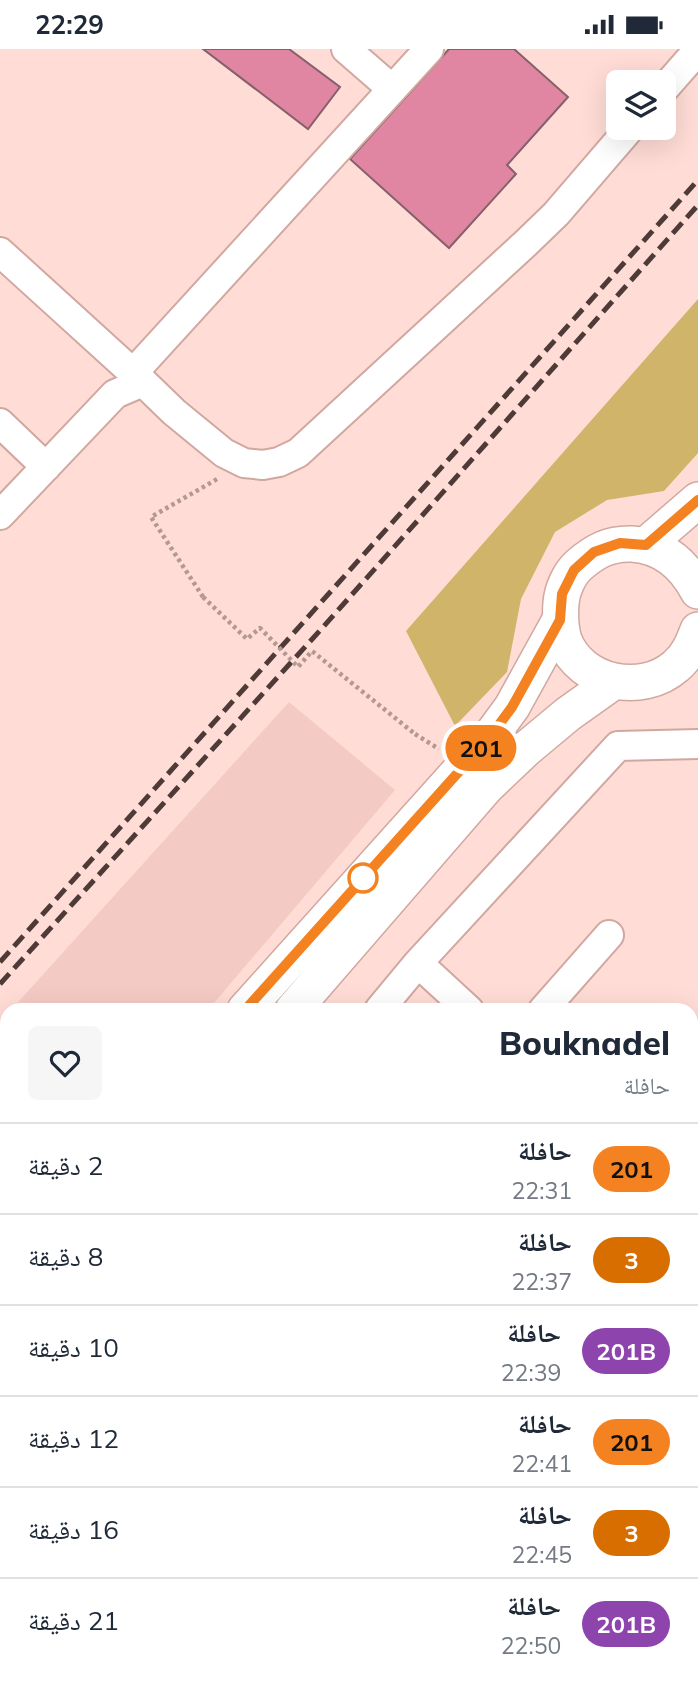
<!DOCTYPE html>
<html lang="ar">
<head>
<meta charset="utf-8">
<style>
	body { margin:0; font-family:Mulish,"Noto Naskh Arabic",sans-serif; background:#f6f6f7; color:#1f2937; direction:rtl; height:100vh; display:flex; flex-direction:column; font-size:26px; white-space:nowrap }
	* { box-sizing:border-box; margin:0 }
	p { font-size:23px; color:#747a83 }
	.icon { flex:none; width:38px; height:38px; fill:none; stroke:currentColor; stroke-width:2; stroke-linecap:round; stroke-linejoin:round }
	.map { position:relative; flex:1; overflow:hidden; direction:ltr }
	.panel { position:absolute; left:0px; top:954px; width:698px; height:681px; display:flex; flex-direction:column; background:#fff; border-radius:21px 21px 0 0; box-shadow:0 7px 28px #0002; direction:rtl }
	.panel>* { flex:none }
	.badge { padding:0 14px; border-radius:23px; font-size:24px; line-height:46px }
	.fabs { position:absolute; left:606px; top:21px; display:grid; gap:14px }
	.fabs a { display:grid; place-items:center; width:70px; height:70px; border-radius:10px; background:#fff; box-shadow:0 7px 28px #0002; font-size:35px }
	.map>.badge { position:absolute; translate:-50% -50%; box-shadow:0 0 0 4px #fff }
	.round { display:grid; place-items:center; flex:none; width:74px; height:74px; border-radius:10px; background:#f6f6f7 }
	.overview { display:flex; align-items:center; justify-content:space-between; height:119px; padding:0 28px }
	h1 { font-size:33px; font-weight:800; line-height:52px }
	ul { padding:0; list-style:none }
	li { display:flex; align-items:center; gap:21px; height:91px; padding:0 28px; border-top:2px solid #e0e1e3 }
	li div { flex:1 }
	li b { display:block; font-size:26px }
	li em { font-style:normal }
	li .badge { min-width:77px; font-weight:700; text-align:center }
	.status { display:flex; justify-content:space-between; align-items:center; height:49px; padding:0 35px; background:#fff; direction:ltr }
	.status svg { height:19px; fill:currentColor }
	.map>svg:first-child { display:block }
</style>
</head>
<body>
<div class="status"><b>22:29</b><svg viewBox="0 0 49 12"><path d="M0 12V9h3v3zM5 12V6h3v6zM10 12V3h3v9zM15 12V0h3v12zM26 1h20v11H26zM47 4h2v5h-2z"/></svg></div>
<div class="map">
<svg width="698" height="1633" viewBox="0 0 698 1633">
	<rect width="100%" height="100%" fill="#ffdcd6"/>
	<path fill="#f4cbc4" d="M289 653 395 741 208 961H11Z
		M7 965V1198L0 1207V973Z"/>
	<path fill="#cfb46a" d="M698 250V404L664 442 607 451 555 483 521 550 507 623 455 677 406 582Z"/>
	<path fill="#e086a3" stroke="#85606b" stroke-width="2" d="M203 0H289L340 38 308 80Z
		M449 0H514L568 48 507 116 516 125 449 199 350 110Z"/>
	<g fill="none" stroke-linecap="round" stroke-linejoin="round">
		<defs>
			<path id="minor" d="M346 0 392 40
				M663 41 698 1
				M0 203 143 333 174 363 224 404 244 414 263 416 279 413 298 404 526 194 556 165 630 79
				M133 324 429 0
				M0 374 46 418
				M0 466 115 345 143 333
				M418 914 469 961
				M379 961 418 914 618 697 698 695
				M543 961 609 886
				M691 1067 698 1059
				M691 1100 698 1106
				M691 1260 698 1252
				M691 1465 698 1470"/>
			<path id="major" d="M646 496 698 451
				M698 542C684 515 663 497 632 495 610 494 595 502 579 516 569 525 562 541 561 554 560 567 560 578 564 591 581 635 642 647 676 617 688 607 693 594 698 581
				M245 961 490 688 512 658 560 571
				M293 961 486 738 526 700 568 665 613 633
				M0 1257 7 1249
				M0 1308 7 1300"/>
		</defs>
		<use href="#minor" stroke="#d1a8a0" stroke-width="32"/>
		<use href="#major" stroke="#d1a8a0" stroke-width="38"/>
		<path stroke="#b49893" stroke-width="4.5" stroke-dasharray="3.5 3.5" stroke-linecap="butt" d="M203 548 151 468 219 429
			M415 685 439 700"/>
		<use href="#minor" stroke="#fff" stroke-width="28"/>
		<use href="#major" stroke="#fff" stroke-width="35"/>
		<path stroke="#4e3b38" stroke-width="5" stroke-dasharray="14 7" stroke-linecap="butt" d="M0 913 698 131
			M0 935 324 577 698 156"/>
		<path stroke="#b49893" stroke-width="4.5" stroke-dasharray="3.5 3.5" stroke-linecap="butt" d="M203 548 247 590 260 579 298 618 312 602 415 685"/>
	</g>
	<g fill="none" stroke-linecap="round" stroke-linejoin="round">
		<defs>
			<path id="line" d="M245 961 490 688 512 658 560 571 562 545 574 521 594 503 620 494 646 496 698 451"/>
		</defs>
		<use href="#line" stroke="#fff" stroke-width="16"/>
		<use href="#line" stroke="#f58220" stroke-width="10"/>
	</g>
	<circle fill="#fff" stroke="#f58220" stroke-width="3.5" cx="363" cy="829" r="14"/>
</svg>
<div class="fabs">
<a><svg class="icon" aria-label="layers" viewBox="0 0 24 24"><path d="M12 4l9 5-9 5-9-5zM3 14l9 5 9-5"/></svg></a>
</div>
<b class="badge" style="left:481px;top:699px;background:#f58220;color:#111">201</b>
<section class="panel">
<div class="overview"><div><h1>Bouknadel</h1><p>حافلة</p></div><a class="round"><svg class="icon" aria-label="heart" viewBox="0 0 24 24"><path d="M12 20l-8-8c-3-5 5-10 8-4 3-6 11-1 8 4z"/></svg></a></div>
<ul>
<li><span class="badge" style="background:#f58220;color:#111">201</span><div><b>حافلة</b><p>22:31</p></div><em>2 دقيقة</em></li>
<li><span class="badge" style="background:#d86d00;color:#fff">3</span><div><b>حافلة</b><p>22:37</p></div><em>8 دقيقة</em></li>
<li><span class="badge" style="background:#8e44ad;color:#fff">201B</span><div><b>حافلة</b><p>22:39</p></div><em>10 دقيقة</em></li>
<li><span class="badge" style="background:#f58220;color:#111">201</span><div><b>حافلة</b><p>22:41</p></div><em>12 دقيقة</em></li>
<li><span class="badge" style="background:#d86d00;color:#fff">3</span><div><b>حافلة</b><p>22:45</p></div><em>16 دقيقة</em></li>
<li><span class="badge" style="background:#8e44ad;color:#fff">201B</span><div><b>حافلة</b><p>22:50</p></div><em>21 دقيقة</em></li>
</ul>
</section>
</div>
</body>
</html>
